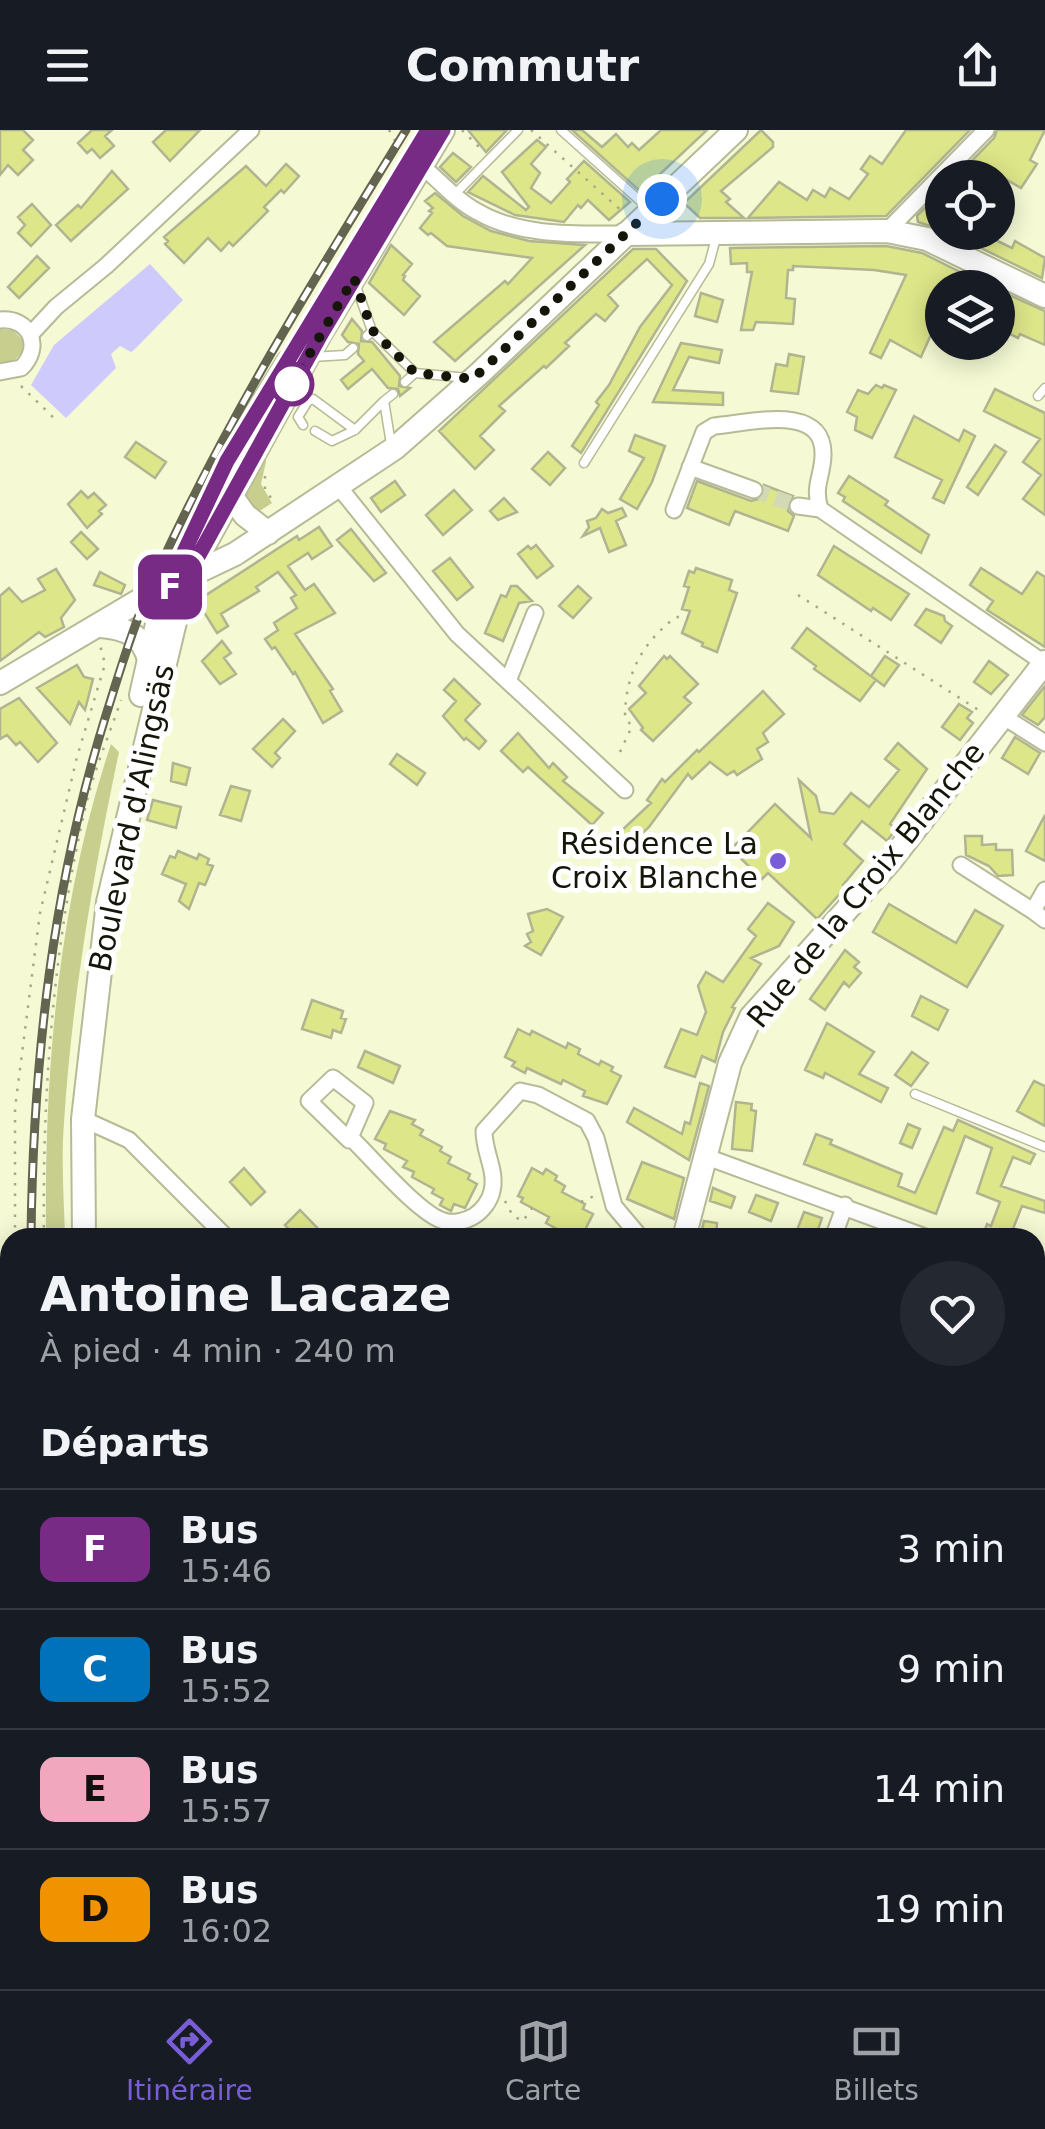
<!DOCTYPE html>
<html lang="fr">
<head>
<meta charset="utf-8">
<style>
	body { margin:0; font-family:"DejaVu Sans",sans-serif; background:#242831; color:#f1f3f6; height:100vh; display:flex; flex-direction:column; font-size:38px; white-space:nowrap }
	* { box-sizing:border-box; margin:0 }
	p { font-size:32px; color:#9ea1a6 }
	.icon { flex:none; width:55px; height:55px; fill:none; stroke:currentColor; stroke-width:2; stroke-linecap:round; stroke-linejoin:round }
	.map { position:relative; flex:1; overflow:hidden }
	.sheet { position:absolute; left:0px; top:1098px; width:1045px; height:762px; display:flex; flex-direction:column; background:#171b24; border-radius:30px 30px 0 0; box-shadow:0 5px 25px #0003 }
	.sheet>* { flex:none }
	.badge { padding:0 20px; border-radius:15px; font-size:35px; line-height:65px }
	.fabs { position:absolute; left:925px; top:30px; display:grid; gap:20px }
	.fabs a { display:grid; place-items:center; width:90px; height:90px; border-radius:50%; background:#171b24; box-shadow:0 5px 25px #0003; font-size:50px }
	.you { position:absolute; width:50px; height:50px; margin:-25px; border:8px solid #fff; border-radius:50%; background:#1a73e8; box-shadow:0 0 0 15px #1a73e833 }
	.map>.badge { position:absolute; translate:-50% -50%; box-shadow:0 0 0 5px #fff }
	h2 { padding:0 40px; font-size:38px; line-height:90px }
	.round { display:grid; place-items:center; flex:none; width:105px; height:105px; border-radius:52px; background:#242831 }
	.overview { display:flex; align-items:center; justify-content:space-between; height:170px; padding:0 40px }
	h1 { font-size:48px; font-weight:600; line-height:75px }
	ul { padding:0; list-style:none }
	li { display:flex; align-items:center; gap:30px; height:120px; padding:0 40px; border-top:2px solid #363941 }
	li div { flex:1 }
	li b { display:block; font-size:38px }
	li em { font-style:normal }
	li .badge { min-width:110px; font-weight:700; text-align:center }
	header { display:flex; justify-content:space-between; align-items:center; height:130px; padding:0 40px; background:#171b24; font-size:45px; font-weight:600 }
	.menu { display:flex; justify-content:space-around; align-items:center; height:140px; border-top:2px solid #363941; background:#171b24; font-size:28px; color:#9ea1a6 }
	.menu a { display:grid; justify-items:center; gap:5px }
	.menu .on { color:#785dd7 }
	.map>svg:first-child { display:block }
</style>
</head>
<body>
<header><svg class="icon" aria-label="menu" viewBox="0 0 24 24"><path d="M4 6h16M4 12h16M4 18h16"/></svg>Commutr<svg class="icon" aria-label="share" viewBox="0 0 24 24"><path d="M12 15V3M7 8l5-5 5 5M5 13v7h14v-7"/></svg></header>
<div class="map">
<svg width="1045" height="1859" viewBox="0 0 1045 1859">
	<rect width="100%" height="100%" fill="#f5fad4"/>
	<path fill="#c8ce8e" d="M0 199 13 200 23 210V221L13 232H0Z
		M264 324 266 332 261 354 272 373 258 382 244 370 246 348Z
		M111 614 119 622C93 745 72 867 64 993 61 1030 64 1069 65 1107H46C44 941 58 772 111 614Z"/>
	<path fill="#cfcafc" d="M150 134 183 170 134 220 131 222 120 216 111 224 116 238 66 288 31 255 54 215Z"/>
	<path fill="#dee68a" stroke="#b0b490" stroke-width="2.5" d="M0 0H23L33 10 23 20 33 30 18 45 8 35 0 45Z
		M92 0H112L105 6 114 16 100 28 92 19 87 23 78 13Z
		M166 0H200L170 31 153 12Z
		M468 0H507L486 22Z
		M572 0H582L602 17 616 4 628 17 632 13 639 20 661 0H707L641 62Z
		M761 0 773 12V17L721 61 730 69 726 72 744 88H700L684 73Z
		M906 0H970L886 86 748 88 779 52 807 70 813 60 825 67 830 58 849 69 868 44 861 39 870 26 882 34Z
		M997 0H1045L1030 30 1037 34 1021 58 995 43 991 48H955L994 8Z
		M537 10 546 17 531 34 540 43 531 58 551 73 570 52 567 49 584 31 630 72 609 90 588 70 581 78 578 75 564 92 515 85 468 62 483 46 526 80 529 77 502 42Z
		M453 23 471 37 456 52 440 37Z
		M286 34 299 46 284 63 281 60 264 77 268 81 233 116 229 112 221 121 208 108 184 133 165 114 168 111 164 107 246 36 266 56Z
		M112 41 128 59 71 111 56 95 78 75 81 78Z
		M942 60V100L918 92 917 86Z
		M435 63 463 86 491 101 529 111 585 115 455 231 434 212 505 151 508 154 532 128 447 116 431 103 428 105 420 98 432 83 429 81 433 78 425 71Z
		M32 74 51 95 31 116 18 103 25 95 18 87Z
		M985 105 1012 118 1015 111 1045 128 1042 148 979 117Z
		M391 115 412 134 403 145 405 146 403 150 420 166 404 185 369 153Z
		M886 116 922 123 960 142 953 157 942 153V180L921 227 890 210 881 228 870 223 906 145 874 140 793 136V140H788L786 168 795 169 793 194 756 192 753 200H741L752 142H747V133L731 134 730 118Z
		M633 119H656L687 151 581 323 572 316 599 275 596 272 609 255 640 197 672 155 647 129 608 165 618 176 605 191 596 184 565 213 569 216 546 238 544 236 499 276 505 281 480 306 494 320 475 339 439 301Z
		M37 126 49 138 19 168 8 157Z
		M998 160 1045 181V215L1020 204 1018 208 998 198Z
		M701 163 723 170 717 192 695 186Z
		M352 189 362 201 361 211 372 212 400 246 399 256 410 258 400 266 398 259 388 258 372 239 348 259 341 250 364 231 358 224 359 214 348 212 342 205Z
		M681 213 722 220 719 233 689 227 673 260 723 263V275L653 272Z
		M789 224 804 227 798 264 771 261 776 234 787 236Z
		M876 255 882 258 884 255 896 260 872 308 855 300 857 287 847 282 858 260 868 264Z
		M995 259 1045 283V385L1023 369 1041 345 1023 332 1040 309 984 281Z
		M914 286 959 311 964 300 975 306 944 373 933 368 942 350 895 327Z
		M635 305 665 316 652 352 637 379 620 369 644 328 629 321Z
		M136 312 166 332 155 348 125 327Z
		M995 315 1006 322 978 365 967 357Z
		M548 322 565 338 550 355 532 339Z
		M849 346 888 371 885 375 929 405 921 423 843 371 845 367 838 363Z
		M395 351 405 365 381 382 371 368Z
		M697 351 751 371 762 368 764 355 793 366 787 374 788 381 794 386 788 401 735 381 729 395 687 378Z
		M454 360 472 380 443 405 426 385Z
		M81 361 88 368 94 363 106 375 99 381 102 384 87 398 68 374Z
		M504 368 517 382 498 390 490 381Z
		M622 378 626 386 616 391 626 415 609 422 600 398 583 406 589 397 587 391 596 388 602 379 608 383Z
		M319 397 332 416 312 429 308 423 288 436 305 460 314 454 335 483 295 504 333 559 330 561 342 581 323 593 295 542 293 544 275 517 272 519 265 509 278 500 274 493 297 478 291 468 296 465 278 442 256 457 259 461 221 484 228 496 217 503 197 471 297 406 299 410Z
		M351 399 386 443 374 451 337 410Z
		M81 402 98 419 87 429 71 412Z
		M536 415 553 436 537 448 518 424 528 416 531 419Z
		M834 416 909 464 891 490 873 478 871 481 818 445Z
		M450 428 473 457 457 470 433 441Z
		M696 438 732 450 729 460 737 463 717 522 702 516 703 513 682 503 690 481 682 479 689 457 684 456 689 441 694 443Z
		M981 438 1022 464 1037 442 1045 447V517L987 480 993 471 970 455Z
		M56 439 75 470 61 488 64 497 45 507 39 502 0 531V466L9 458 22 472 45 460 38 449Z
		M100 442 125 455 121 464 94 455Z
		M511 456H517L532 471 519 473 503 511 485 503 501 465 506 467Z
		M578 456 591 468 573 488 559 476Z
		M926 479 944 486 945 491 952 496 941 513 915 495Z
		M807 498 876 550 860 571 814 539 816 536 792 518Z
		M222 511 231 523 224 528 236 544 220 554 202 531Z
		M664 526 667 529 670 526 698 554 684 567 691 573 653 611 641 600 643 598 629 579 646 563 639 556Z
		M885 526 899 535 884 556 871 546Z
		M989 531 1008 545 991 564 974 552Z
		M77 535 84 547 93 549 85 580 79 572 70 594 37 558Z
		M454 549 480 574 465 590 486 611 479 619 466 608 464 610 443 586 456 571 444 560Z
		M1045 556V587L1038 595 1022 585Z
		M763 561 784 584 763 603 768 612 757 619 762 629 737 645 734 641 727 645 710 632 692 649 688 644 649 697 631 714 620 702 651 673 647 670 662 649 665 652 697 620 699 622Z
		M19 568 57 613 38 632 20 612 16 615 7 605 0 609V579Z
		M959 574 972 582 967 588 973 593 960 610 942 597Z
		M283 589 295 601 275 623 280 628 272 637 253 619Z
		M518 603 549 638 553 633 567 647 563 651 603 683 592 695 528 637 523 642 501 621Z
		M1015 607 1040 623 1028 644 1002 628Z
		M898 613 927 639 890 694 896 699 887 711 862 691 844 714 863 731 843 755 846 757 817 789 768 743 762 749 731 719 744 706 756 712 747 703 775 674 811 708 799 650 816 666 820 682 834 684 851 663 869 677 899 640 885 629Z
		M397 624 425 643 417 655 390 634Z
		M173 633 190 638 186 655 171 651Z
		M231 656 250 661 241 691 220 685Z
		M153 670 181 677 176 698 147 690Z
		M1045 685V731L1026 721Z
		M965 706H982V715L996 714V720H1012L1013 745 998 746 989 736 966 725Z
		M178 721 197 729 199 724 209 729 207 734 213 736 205 755 199 753 189 779 179 771 186 754 162 744 170 726 175 728Z
		M768 773 794 792 779 816 751 828 761 834 732 877 735 878 723 902 715 932 702 926 695 947 665 937 681 899 697 905 706 882 698 856 706 842 723 852 756 806 748 799Z
		M889 774 956 813 975 780 1003 796 967 857 873 802Z
		M547 779 563 787 541 825 525 816 531 812 527 804 533 801 528 784Z
		M845 820 859 832 854 837 861 843 849 857 844 852 825 880 810 869Z
		M921 866 948 880 938 900 912 886Z
		M312 870 343 881 341 888 346 889 341 903 333 900 331 908 302 899Z
		M827 893 874 922 859 944 888 958 881 972 825 943 823 948 805 940Z
		M518 899 530 905 532 901 566 918 568 913 580 919 578 924 599 935 601 931 613 937 611 941 621 946 607 974 583 966 585 961 563 950 561 954 527 938 525 943 512 936 515 932 505 927Z
		M365 921 400 936 393 953 358 937Z
		M912 922 928 933 911 956 895 945Z
		M1034 951 1045 956V996L1017 981Z
		M700 953 709 956 689 1030 627 992 634 978 682 1004 685 992 690 994Z
		M736 972 752 974 751 980 756 981 752 1021 732 1019Z
		M390 981 415 990 412 994 423 1000 420 1005 442 1017 440 1021 451 1027 448 1033 470 1044 468 1049 477 1054 465 1078 454 1074 451 1081 440 1075 443 1069 432 1063 434 1059 412 1047 414 1042 403 1037 407 1031 384 1019 386 1014 375 1009Z
		M958 990 1035 1024 1030 1034 1013 1027 1001 1056 1045 1071V1083L1022 1076 1011 1104 1019 1108H982L987 1094 991 1096 1000 1072 977 1063 992 1018 965 1006 936 1084 804 1034 816 1004 832 1010 830 1014 902 1044 898 1056 915 1063 944 997 953 1001Z
		M908 994 920 999 912 1018 900 1013Z
		M642 1032 684 1048 674 1089 627 1069Z
		M244 1038 265 1062 251 1075 230 1052Z
		M532 1038 543 1044 546 1039 557 1046 555 1050 565 1056 562 1062 585 1074 583 1079 593 1084 581 1108H563L555 1103 557 1099 546 1093 549 1087 521 1072 523 1068 518 1066Z
		M713 1058 735 1067 731 1078 710 1071Z
		M756 1065 778 1073 771 1091 749 1082Z
		M300 1080 327 1108H297L285 1095Z
		M804 1082 822 1088 815 1108H794Z
		M704 1091 717 1093 716 1108H700Z"/>
	<g fill="none" stroke-linecap="round" stroke-linejoin="round">
		<path stroke="#d3d8b6" stroke-width="15" stroke-dasharray="15 8" stroke-linecap="butt" d="M754 360 798 376"/>
		<defs>
			<path id="lane" d="M561 0 647 77
				M455 64 518 0
				M356 156 372 201 367 206
				M372 201 415 243
				M312 227 345 225 353 218
				M405 252 415 243 468 248
				M1038 266 1045 258
				M303 295 298 287 308 271 313 269 355 300
				M315 301 332 311 355 300 384 271
				M391 314 384 271 393 264
				M584 333 709 134 716 108
				M915 964 1045 1017"/>
			<path id="street" d="M411 27C434 44 453 69 478 82 521 107 577 104 625 104
				M887 101 986 0
				M0 190C30 187 43 217 21 238L0 242
				M31 204 56 177 106 136 251 0
				M690 337 754 360
				M339 357 457 504 625 660
				M798 376 820 379
				M674 380 704 302 714 296C750 293 825 272 823 326 822 348 813 356 820 379L1044 533
				M508 551 535 483
				M1004 587 1045 613
				M961 735 1033 781
				M1045 760 1033 781 1045 790
				M333 948 365 973 349 1010 309 971Z
				M83 989 129 1010 227 1108
				M351 1008C371 1027 420 1085 444 1091 453 1094 466 1091 474 1086 482 1081 490 1071 492 1061 497 1041 484 1023 484 1001L520 961 538 965 587 991 596 1008 614 1076 641 1108
				M707 1027 928 1108
				M833 1108 845 1075
				M1035 1149 1045 1153
				M1035 1514 1045 1516
				M118 1850 119 1859
				M502 1859 506 1850"/>
			<path id="secondary" d="M625 104 887 101 927 109 1045 166
				M230 364 245 385 268 403
				M101 496C125 498 144 505 149 531
				M0 553 147 466 235 424 395 318 480 243 736 0
				M141 565 165 459 227 331 288 232
				M84 1108 83 989 108 772 185 450 319 206 443 0
				M684 1108 730 933 751 887 892 729 1045 532
				M1035 1609 1045 1552
				M0 1740 10 1727
				M239 1850 242 1859
				M256 1850 259 1859
				M990 1859 991 1850"/>
		</defs>
		<use href="#lane" stroke="#b6ba96" stroke-width="11"/>
		<use href="#street" stroke="#b6ba96" stroke-width="19"/>
		<use href="#secondary" stroke="#b6ba96" stroke-width="26"/>
		<path stroke="#a5a88b" stroke-width="2.5" stroke-dasharray="2.5 8" stroke-linecap="butt" d="M389 0 398 16
			M462 0 482 20
			M531 0 624 83
			M21 256 58 292
			M265 346V359L275 374
			M798 465 980 581
			M620 622 632 596 625 588C625 544 642 513 676 487H688
			M505 1071 513 1086 523 1091 532 1078
			M581 1072 594 1066
			M15 1108V978L40 783 77 627 105 534 100 515
			M44 1108C42 965 53 819 85 679 93 642 109 606 121 570
			M0 1445 10 1452
			M1035 1690 1045 1630
			M141 1850 142 1859
			M467 1859 470 1850"/>
		<use href="#lane" stroke="#fff" stroke-width="8"/>
		<use href="#street" stroke="#fff" stroke-width="15"/>
		<use href="#secondary" stroke="#fff" stroke-width="22"/>
		<defs>
			<path id="rail" d="M31 1108C33 929 53 755 106 585 119 544 131 502 148 463 219 301 313 151 406 0
				M196 1850 198 1859"/>
		</defs>
		<use href="#rail" stroke="#636550" stroke-width="9"/>
		<use href="#rail" stroke="#fff" stroke-width="5" stroke-dasharray="15" stroke-linecap="butt"/>
	</g>
	<g fill="none" stroke-linecap="round" stroke-linejoin="round">
		<defs>
			<path id="line" d="M428 0 227 331 166 460 185 450 320 206 443 0"/>
		</defs>
		<use href="#line" stroke="#fff" stroke-width="22"/>
		<use href="#line" stroke="#772b85" stroke-width="15"/>
		<path stroke="#151609" stroke-width="10" stroke-dasharray="0 18" d="M292 254 354 148 372 200 415 243 473 249 662 69"/>
	</g>
	<circle fill="#fff" stroke="#772b85" stroke-width="5" cx="292" cy="254" r="20"/>
	<circle fill="#785dd7" stroke="#fff" stroke-width="4" cx="778" cy="731" r="10"/>
	<g text-anchor="middle" stroke-width="10" stroke-linejoin="round" paint-order="stroke">
		<g font-size="30" fill="#151609" stroke="#fff">
			<text transform="translate(132 688) rotate(-78)" y="10">Boulevard d'Alingsäs</text>
			<text transform="translate(866 755) rotate(-51)" y="10">Rue de la Croix Blanche</text>
		</g>
		<g font-size="30" fill="#151609" stroke="#fff" text-anchor="end">
			<text x="758" y="724">Résidence La<tspan x="758" dy="34">Croix Blanche</tspan></text>
		</g>
	</g>
</svg>
<div class="fabs">
<a><svg class="icon" aria-label="locate" viewBox="0 0 24 24"><circle cx="12" cy="12" r="6"/><path d="M12 2v4M12 18v4M2 12h4M18 12h4"/></svg></a>
<a><svg class="icon" aria-label="layers" viewBox="0 0 24 24"><path d="M12 4l9 5-9 5-9-5zM3 14l9 5 9-5"/></svg></a>
</div>
<div class="you" style="left:662px;top:69px"></div>
<b class="badge" style="left:170px;top:457px;background:#772b85;color:#fff">F</b>
<section class="sheet">
<div class="overview"><div><h1>Antoine Lacaze</h1><p>À pied · 4 min · 240 m</p></div><a class="round"><svg class="icon" aria-label="heart" viewBox="0 0 24 24"><path d="M12 20l-8-8c-3-5 5-10 8-4 3-6 11-1 8 4z"/></svg></a></div>
<h2>Départs</h2>
<ul>
<li><span class="badge" style="background:#772b85;color:#fff">F</span><div><b>Bus</b><p>15:46</p></div><em>3 min</em></li>
<li><span class="badge" style="background:#0072bc;color:#fff">C</span><div><b>Bus</b><p>15:52</p></div><em>9 min</em></li>
<li><span class="badge" style="background:#f1a7be;color:#111">E</span><div><b>Bus</b><p>15:57</p></div><em>14 min</em></li>
<li><span class="badge" style="background:#f19200;color:#111">D</span><div><b>Bus</b><p>16:02</p></div><em>19 min</em></li>
</ul>
</section>
</div>
<nav class="menu">
<a class="on"><svg class="icon" aria-label="directions" viewBox="0 0 24 24"><path d="M12 3l9 9-9 9-9-9zM9 14v-3h6M13 9l2 2-2 2"/></svg>Itinéraire</a>
<a><svg class="icon" aria-label="map" viewBox="0 0 24 24"><path d="M3 6l6-2 6 2 6-2v14l-6 2-6-2-6 2zM9 4v14M15 6v14"/></svg>Carte</a>
<a><svg class="icon" aria-label="tickets" viewBox="0 0 24 24"><path d="M3 7h18v10H3zM15 7v10"/></svg>Billets</a>
</nav>
</body>
</html>
